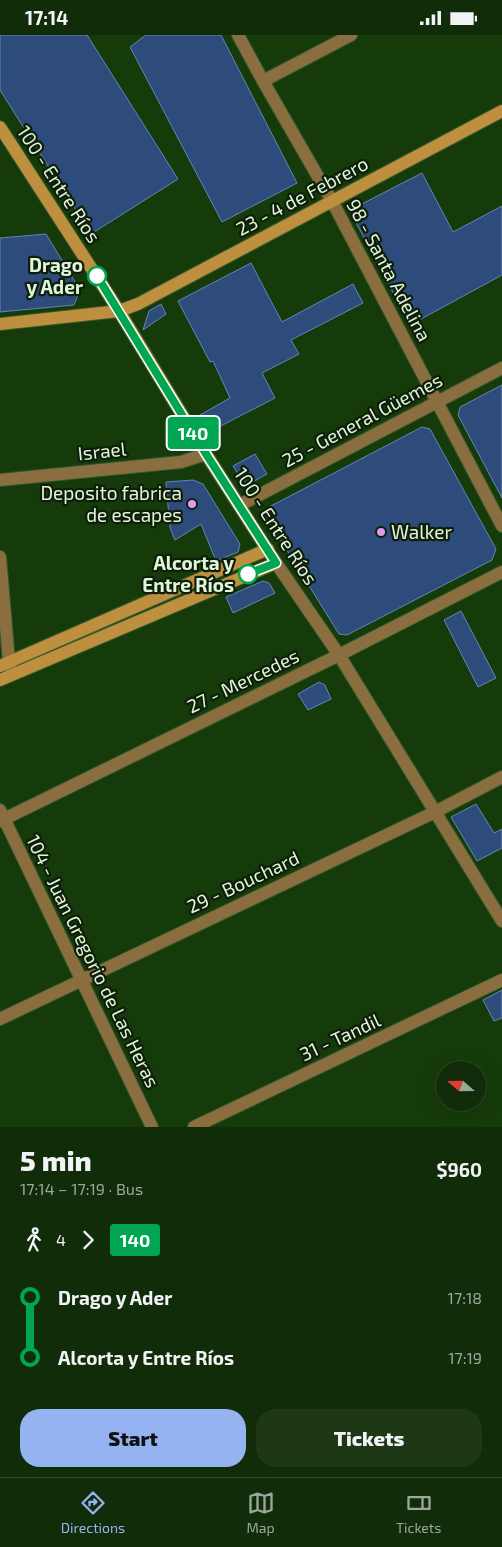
<!DOCTYPE html>
<html lang="en">
<head>
<meta charset="utf-8">
<style>
	body { margin:0; font-family:"Exo 2",sans-serif; background:#1e3816; color:#f1f3f6; height:100vh; display:flex; flex-direction:column; font-size:19px; white-space:nowrap }
	* { box-sizing:border-box; margin:0 }
	p { font-size:16px; color:#9ca79c }
	.icon { flex:none; width:28px; height:28px; fill:none; stroke:currentColor; stroke-width:2; stroke-linecap:round; stroke-linejoin:round }
	.map { position:relative; height:1092px; overflow:hidden }
	.panel { display:flex; flex-direction:column; background:#102c08; flex:1 }
	.panel>* { flex:none }
	.badge { padding:0 10px; border-radius:4px; font-size:18px; line-height:32px }
	.needle { width:32px; rotate:290deg }
	.buttons { position:absolute; left:436px; top:1026px; display:grid; gap:10px }
	.buttons a { display:grid; place-items:center; width:50px; height:50px; border-radius:50%; background:#102c08; box-shadow:0 5px 20px #0002,0 0 0 1px #304829; font-size:25px }
	.map>.badge { position:absolute; translate:-50% -50%; box-shadow:0 0 0 2px #fff }
	.legs { display:flex; align-items:center; gap:8px; height:55px; padding:0 20px; font-size:16px }
	.legs p { margin-inline-start:auto }
	.summary { display:flex; align-items:center; justify-content:space-between; height:85px; padding:0 20px }
	h1 { font-size:28px; font-weight:800; line-height:38px }
	.cta { display:flex; gap:10px; margin-top:auto; padding:10px 20px }
	.cta a { flex:1; height:58px; border-radius:20px; background:#95b2f1; color:#111; font-size:20px; font-weight:800; line-height:58px; text-align:center }
	.cta a+a { background:#1e3816; color:#f1f3f6 }
	ul { padding:0 20px; list-style:none }
	li { display:flex; align-items:center; gap:18px; height:60px; font-size:19px }
	li i { display:grid; place-items:center; width:8px; height:100%; margin:0 6px; background:currentColor }
	li i::after { content:''; width:12px; height:12px; margin:-6px; border:4px solid; border-radius:50%; background:#102c08 }
	li p { margin-inline-start:auto }
	li:first-child i { background:linear-gradient(#0000 50%,currentColor 0) }
	li:last-child i { background:linear-gradient(currentColor 50%,#0000 0) }
	.status { display:flex; justify-content:space-between; align-items:center; height:35px; padding:0 25px; background:#102c08; direction:ltr }
	.status svg { height:14px; fill:currentColor }
	.tab-bar { display:flex; justify-content:space-around; align-items:center; height:70px; border-top:1px solid #304829; background:#102c08; font-size:14px; color:#9ca79c }
	.tab-bar a { display:grid; justify-items:center; gap:2px }
	.tab-bar .active { color:#95b2f1 }
	.map>svg:first-child { display:block }
</style>
</head>
<body>
<div class="status"><b>17:14</b><svg viewBox="0 0 49 12"><path d="M0 12V9h3v3zM5 12V6h3v6zM10 12V3h3v9zM15 12V0h3v12zM26 1h20v11H26zM47 4h2v5h-2z"/></svg></div>
<div class="map">
<svg width="502" height="1092" viewBox="0 0 502 1092">
	<rect width="100%" height="100%" fill="#163b0a"/>
	<path fill="#2e4c7b" stroke="#6485b8" d="M0 0H87L178 144 91 199 0 55Z
		M146 0H221L297 148 222 187 130 12Z
		M422 138 453 197 502 171V240L410 290 352 180 354 173Z
		M46 199 80 255 74 270 0 277V203Z
		M251 228 282 287 353 249 363 268 291 305 299 319 262 338 275 363 211 396 200 380 230 363 213 326 210 327 178 266Z
		M161 269 166 279 143 295 149 276Z
		M502 350V463L458 380 460 372Z
		M422 392 430 394 496 514 492 525 347 600 339 599 265 480 267 473Z
		M255 419 267 439 249 449 242 445 233 431Z
		M193 445 203 449 240 509 238 517 216 526 201 489 175 505 170 493 166 447Z
		M263 546 269 548 275 558 233 578 226 562Z
		M461 576 496 643 478 652 444 585Z
		M319 647 325 650 331 664 308 675 298 659Z
		M476 769 494 798 502 794V813L477 826 451 782Z
		M502 955V983L494 986 483 965Z"/>
	<g fill="none" stroke-linecap="round" stroke-linejoin="round">
		<defs>
			<path id="street" d="M238 0 263 46 332 166 502 491
				M263 46 351 0
				M0 445 181 427 206 419
				M240 470 502 333
				M0 522 9 627 12 637
				M276 528 339 620 502 886
				M0 775 152 1092
				M0 786 339 620 502 537
				M0 984 435 777 502 742
				M194 1092 502 945"/>
			<path id="secondary" d="M0 92 119 276 206 419 276 528 0 645
				M0 289 119 276 138 269 502 76
				M0 631 268 514"/>
		</defs>
		<use href="#street" stroke="#36592b" stroke-width="14"/>
		<use href="#secondary" stroke="#36592b" stroke-width="14"/>
		<use href="#street" stroke="#8a6e3f" stroke-width="12"/>
		<use href="#secondary" stroke="#bd8f3e" stroke-width="12"/>
	</g>
	<g fill="none" stroke-linecap="round" stroke-linejoin="round">
		<defs>
			<path id="line-1" d="M97 241 206 419 276 528 248 539"/>
		</defs>
		<use href="#line-1" stroke="#fff" stroke-width="11"/>
		<use href="#line-1" stroke="#00a651" stroke-width="8"/>
	</g>
	<g fill="#fff" stroke="#00a651" stroke-width="2.5">
		<circle cx="97" cy="241" r="9"/>
		<circle cx="248" cy="539" r="9"/>
	</g>
	<g fill="#df98f1" stroke="#0e1e09" stroke-width="2">
		<circle cx="192" cy="469" r="5"/>
		<circle cx="381" cy="497" r="5"/>
	</g>
	<g text-anchor="middle" stroke-width="4.5" stroke-linejoin="round" paint-order="stroke">
		<g font-size="19" fill="#e0f6da" stroke="#0e1e09">
			<text transform="translate(59 149) rotate(57)" y="7">100 - Entre Ríos</text>
			<text transform="translate(302 161) rotate(-28)" y="7">23 - 4 de Febrero</text>
			<text transform="translate(389 235) rotate(62)" y="7">98 - Santa Adelina</text>
			<text transform="translate(362 385) rotate(-28)" y="7">25 - General Güemes</text>
			<text transform="translate(102 416) rotate(-6)" y="7">Israel</text>
			<text transform="translate(276 491) rotate(57)" y="7">100 - Entre Ríos</text>
			<text transform="translate(243 646) rotate(-26)" y="7">27 - Mercedes</text>
			<text transform="translate(243 847) rotate(-25)" y="7">29 - Bouchard</text>
			<text transform="translate(93 926) rotate(64)" y="7">104 - Juan Gregorio de Las Heras</text>
			<text transform="translate(340 1002) rotate(-25)" y="7">31 - Tandil</text>
		</g>
		<g font-size="19" font-weight="bold" fill="#e0f6da" stroke="#0e1e09" text-anchor="end">
			<text x="83" y="237">Drago<tspan x="83" dy="22">y Ader</tspan></text>
			<text x="234" y="535">Alcorta y<tspan x="234" dy="22">Entre Ríos</tspan></text>
		</g>
		<g font-size="19" fill="#e0f6da" stroke="#0e1e09" text-anchor="end">
			<text x="182" y="465">Deposito fabrica<tspan x="182" dy="22">de escapes</tspan></text>
			<text x="391" y="504" text-anchor="start">Walker</text>
		</g>
	</g>
</svg>
<div class="buttons">
<a><svg class="needle" viewBox="-14 -14 28 28"><path d="M0-13l5 13h-10z" fill="#e53935"/><path d="M0 13l5-13h-10z" fill="#9ca79c"/></svg></a>
</div>
<b class="badge" style="left:193px;top:398px;background:#00a651;color:#fff">140</b>
</div>
<section class="panel">
<div class="summary"><div><h1>5 min</h1><p>17:14 – 17:19 · Bus</p></div><b>$960</b></div>
<div class="legs"><svg class="icon" aria-label="walk" viewBox="0 0 24 24"><circle cx="13" cy="4" r="2"/><path d="M13 8l-2 6 4 7M11 14l-3 7M7 12l3-4h3l4 4"/></svg>4<svg class="icon" aria-label="forward" viewBox="0 0 24 24"><path d="M9 5l7 7-7 7"/></svg><b class="badge" style="background:#00a651;color:#fff">140</b></div>
<ul>
<li><i style="color:#00a651"></i><b>Drago y Ader</b><p>17:18</p></li>
<li><i style="color:#00a651"></i><b>Alcorta y Entre Ríos</b><p>17:19</p></li>
</ul>
<div class="cta"><a>Start</a><a>Tickets</a></div>
</section>
<nav class="tab-bar">
<a class="active"><svg class="icon" aria-label="directions" viewBox="0 0 24 24"><path d="M12 3l9 9-9 9-9-9zM9 14v-3h6M13 9l2 2-2 2"/></svg>Directions</a>
<a><svg class="icon" aria-label="map" viewBox="0 0 24 24"><path d="M3 6l6-2 6 2 6-2v14l-6 2-6-2-6 2zM9 4v14M15 6v14"/></svg>Map</a>
<a><svg class="icon" aria-label="tickets" viewBox="0 0 24 24"><path d="M3 7h18v10H3zM15 7v10"/></svg>Tickets</a>
</nav>
</body>
</html>
